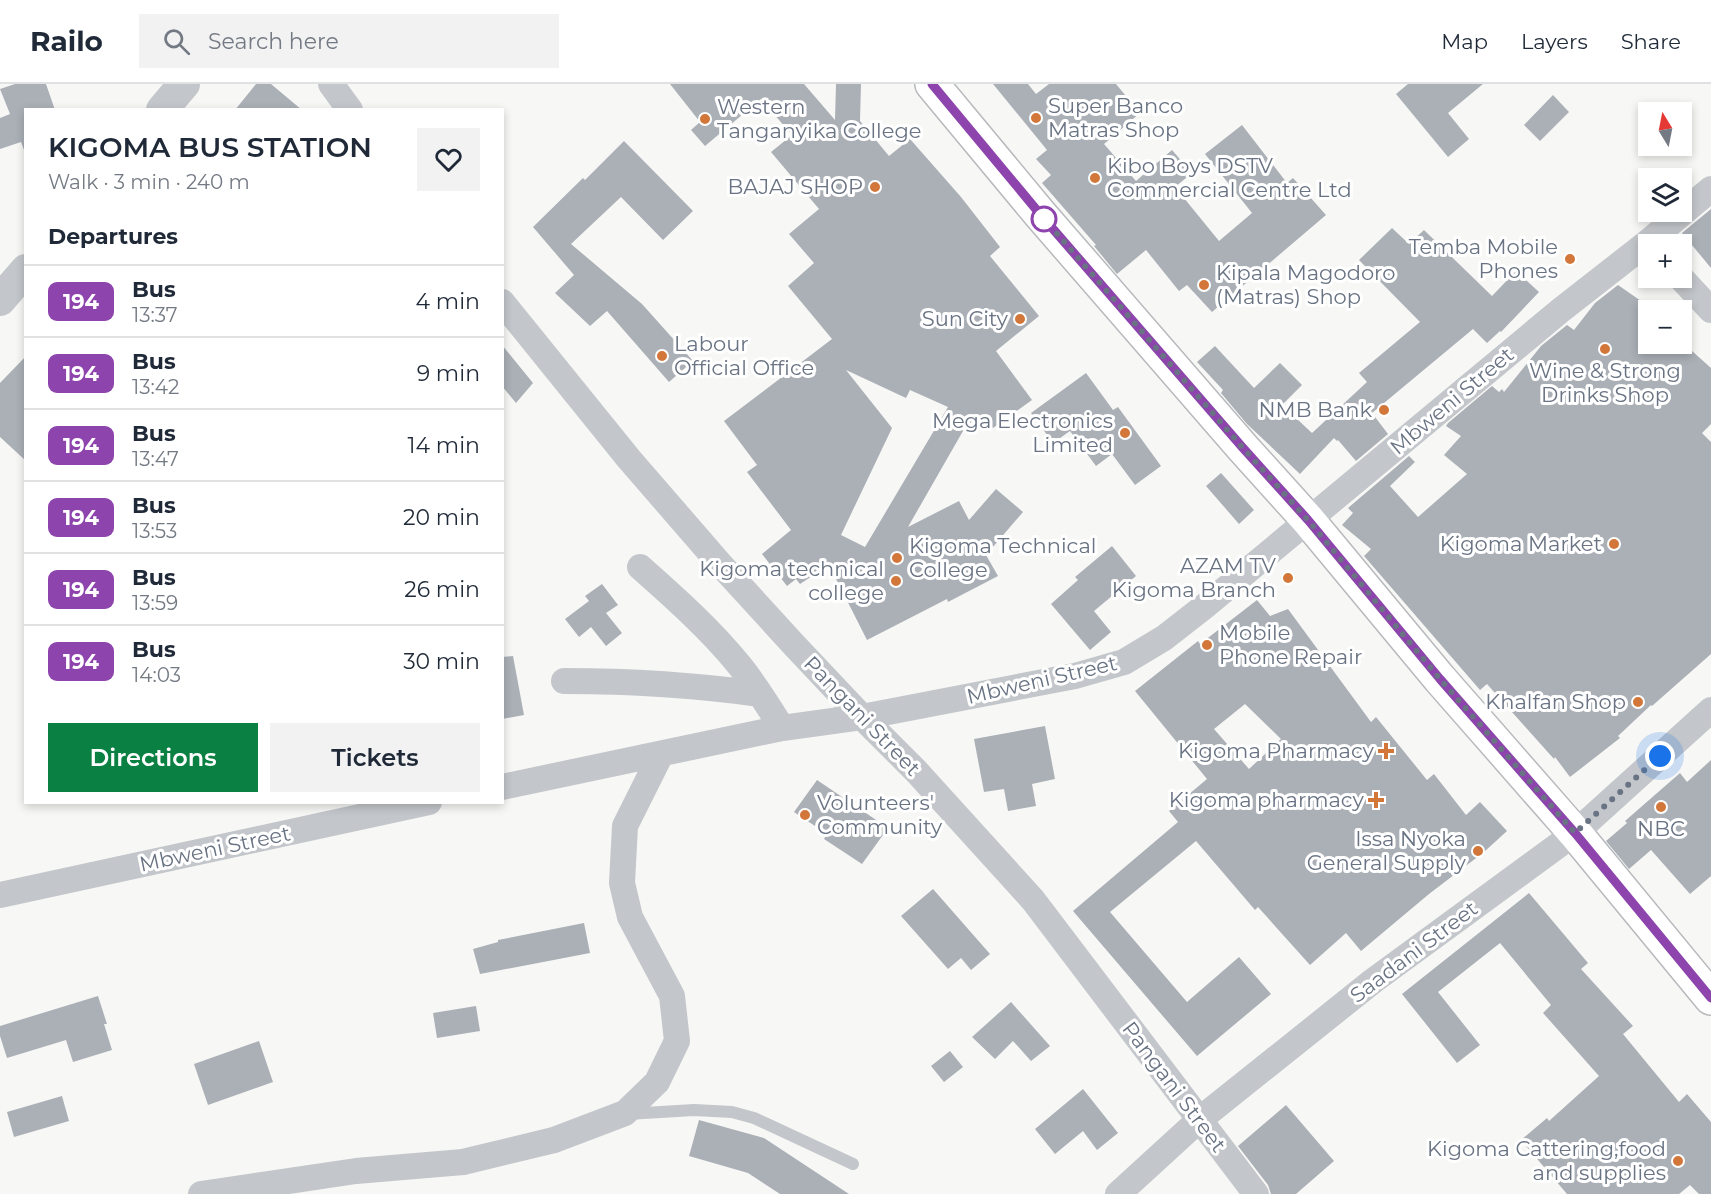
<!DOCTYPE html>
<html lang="en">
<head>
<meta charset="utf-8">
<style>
	body { margin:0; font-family:Montserrat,sans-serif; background:#f2f2f3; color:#1f2937; height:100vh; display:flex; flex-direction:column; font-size:22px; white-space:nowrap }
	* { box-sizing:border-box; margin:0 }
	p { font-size:20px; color:#747a83 }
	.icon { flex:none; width:33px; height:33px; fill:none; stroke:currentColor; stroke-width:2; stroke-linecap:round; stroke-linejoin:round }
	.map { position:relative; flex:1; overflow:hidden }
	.drawer { position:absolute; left:24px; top:24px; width:480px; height:696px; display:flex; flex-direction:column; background:#fff; border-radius:0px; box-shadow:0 3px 9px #0003 }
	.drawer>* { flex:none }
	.badge { padding:0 12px; border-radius:9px; font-size:21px; line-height:39px }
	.needle { width:39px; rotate:350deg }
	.tools { position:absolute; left:1638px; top:18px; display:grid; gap:12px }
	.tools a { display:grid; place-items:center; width:54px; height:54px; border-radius:0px; background:#fff; box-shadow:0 3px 9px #0003; font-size:30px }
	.you { position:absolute; width:30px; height:30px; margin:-15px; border:4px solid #fff; border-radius:50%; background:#1a73e8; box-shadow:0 0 0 9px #1a73e833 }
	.map>.badge { position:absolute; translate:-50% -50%; box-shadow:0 0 0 3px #fff }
	h2 { padding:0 24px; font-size:22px; line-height:54px }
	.round { display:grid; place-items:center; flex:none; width:63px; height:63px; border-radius:0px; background:#f2f2f3 }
	.overview { display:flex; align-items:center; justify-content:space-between; height:102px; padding:0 24px }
	h1 { font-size:28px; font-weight:600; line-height:45px }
	.action { display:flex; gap:12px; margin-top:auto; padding:12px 24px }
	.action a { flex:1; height:69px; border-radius:0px; background:#0b8043; color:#fff; font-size:24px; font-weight:600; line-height:69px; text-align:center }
	.action a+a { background:#f2f2f3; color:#1f2937 }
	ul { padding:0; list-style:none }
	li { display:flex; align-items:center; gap:18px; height:72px; padding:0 24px; border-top:2px solid #e0e1e3 }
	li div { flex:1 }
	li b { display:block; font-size:22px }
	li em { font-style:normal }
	li .badge { min-width:66px; font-weight:700; text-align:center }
	header { display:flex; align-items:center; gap:36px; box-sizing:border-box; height:84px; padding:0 30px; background:#fff; border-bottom:2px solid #e0e1e3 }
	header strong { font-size:28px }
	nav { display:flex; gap:33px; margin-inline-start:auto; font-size:21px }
	.search { width:420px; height:54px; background:#f2f2f3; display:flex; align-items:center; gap:15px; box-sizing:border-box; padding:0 21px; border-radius:0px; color:#747a83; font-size:22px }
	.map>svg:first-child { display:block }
</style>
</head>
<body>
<header>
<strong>Railo</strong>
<div class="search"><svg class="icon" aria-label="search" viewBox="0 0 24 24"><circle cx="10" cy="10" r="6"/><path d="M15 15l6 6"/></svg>Search here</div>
<nav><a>Map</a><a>Layers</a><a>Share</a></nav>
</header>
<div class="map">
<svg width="1711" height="1110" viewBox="0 0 1711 1110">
	<rect width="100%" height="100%" fill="#f7f7f5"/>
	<path fill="#abb0b7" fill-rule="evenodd" d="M15 0H46L55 26H26V66H24L21 58 0 65V34L10 30 0 5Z
		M256 0H271L302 26H235Z
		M670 0H804L835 36 836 0H861L860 37 889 72 910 55 961 113 1000 163 990 172 1039 232 996 267 1032 316 993 344 973 335 969 341 967 340 908 443 959 417 969 436 996 405 1023 428 986 471 998 492 948 518 947 515 867 556 829 481 800 500 796 495 787 502 762 470 791 446 747 388 757 381 724 337 832 255 788 202 814 179 789 150 819 125 771 68 792 51 761 15 705 62 691 46 700 38ZM846 286 906 314 910 306 948 323 865 463 841 451 892 344Z
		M993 0H1028L1036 10 1049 0H1116L1140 29 1104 60 1136 97 1172 66 1192 89 1175 103 1219 157 1252 129 1205 70 1242 41 1287 99 1293 94 1326 131 1212 228 1187 201 1179 207 1146 166 1117 190 1094 162 1096 161 1042 99 1051 91 1036 75 1047 66Z
		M1408 0H1483L1448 29 1469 55 1448 73 1396 10Z
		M1553 11 1569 28 1540 57 1524 41Z
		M624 57 693 127 663 156 621 113 571 160 642 220 693 277 669 298 607 227 590 242 555 209 574 191 533 143 583 94 585 96Z
		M1711 125V184L1682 149Z
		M1392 144 1409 160 1424 146 1492 212 1516 187 1539 208 1501 248 1500 247 1487 259 1473 245 1372 329 1388 350 1356 377 1338 356 1337 357 1334 354 1300 390 1247 340 1221 309 1223 306 1197 278 1215 262 1254 304 1280 279 1302 301 1282 321 1312 349 1367 298 1359 289 1420 238 1359 176Z
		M1618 201 1654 226H1644L1648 230V260L1682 258 1711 284V340L1702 349 1711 358V570L1652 622 1651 621 1618 652 1620 654 1570 693 1555 673 1554 675 1487 600 1480 606 1364 472 1371 465 1342 441 1353 429 1348 424 1409 372 1415 378 1390 402 1418 433 1467 390 1444 371 1461 352 1446 342 1448 339 1492 302 1499 308 1502 305 1504 308 1541 262 1567 241 1574 246 1595 219Z
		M502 261 533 299 516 319 502 302Z
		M26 272V377L0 353V299Z
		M1086 289 1113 326 1118 323 1161 382 1135 401 1112 370 1096 382 1070 347 1053 359 1031 329Z
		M1221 389 1254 426 1239 440 1206 402Z
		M1112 462 1136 492 1094 527 1111 548 1090 566 1051 520 1078 496 1075 493Z
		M602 500 618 521 606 529 622 549 606 562 591 543 579 553 565 535 589 517 585 512Z
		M1257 516 1270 532 1288 525 1371 638 1376 633 1427 696 1434 690 1466 731 1480 718 1507 747 1484 768 1429 810 1361 867 1346 849 1310 881 1258 823 1255 826 1196 757 1110 828 1187 918 1239 873 1271 910 1197 972 1073 827 1178 738 1169 727 1207 695 1135 607 1198 557 1200 560ZM1245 620 1281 655 1249 685 1214 645Z
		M513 572 524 631 502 635V573Z
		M1045 642 1055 695 1032 700 1036 722 1008 727 1004 705 984 708 974 655Z
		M1711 676V792L1690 810 1651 766 1629 785 1606 757 1627 739 1625 737 1680 689 1687 698Z
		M817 696 888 744 862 780 824 755 827 750 794 728Z
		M933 805 990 870 971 886 961 874 948 885 901 832Z
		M1529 809 1588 879 1581 885 1633 942 1623 950 1679 1018 1687 1010 1711 1038V1110H1699L1690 1101 1679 1110H1567L1521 1056 1547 1034 1549 1037 1599 992 1543 929 1551 921 1500 859 1438 908 1480 961 1457 979 1402 910Z
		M584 839 590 869 480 890 473 865 498 858V856Z
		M98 912 107 940H104L112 966 73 978 66 956 7 974 0 952V942Z
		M1011 918 1050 962 1031 977 1013 957 995 975 972 953Z
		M476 922 480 947 437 954 433 929Z
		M259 957 273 998 208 1021 194 980Z
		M950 967 963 983 944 998 931 982Z
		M1083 1005 1118 1049 1097 1066 1083 1047 1055 1070 1035 1045Z
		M62 1012 69 1037 14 1053 7 1028Z
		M1286 1021 1334 1077 1296 1110H1271L1268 1101 1238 1062Z
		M699 1036 764 1054 849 1110H780L748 1089 689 1072Z"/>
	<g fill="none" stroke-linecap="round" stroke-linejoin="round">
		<defs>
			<path id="primary" d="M932 0 1040 130 1243 364 1308 436 1440 595 1575 749 1711 914"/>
		</defs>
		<use href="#primary" stroke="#b7b9bd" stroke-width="36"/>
		<path stroke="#c3c6ca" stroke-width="12" d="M627 1030 694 1026 732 1028 754 1034 853 1080"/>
		<path stroke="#c3c6ca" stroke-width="26" d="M331 0 350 26
			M1681 194 1711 226
			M502 218 629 375 720 480 795 562 862 633 916 687 1033 816 1256 1110
			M640 483C675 514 711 546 740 582 756 602 769 623 782 644
			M564 597C630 597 695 601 760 610
			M502 703 782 644 862 633 1075 592 1124 578 1164 554 1205 522 1561 226 1648 158 1711 105
			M0 811 429 718
			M201 1110 356 1087 463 1078 554 1056 625 1029 657 998 677 957 672 912 630 833 622 799 625 742 661 670
			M1118 1110 1199 1036 1373 897 1575 749 1711 626"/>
		<path stroke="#c3c6ca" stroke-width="32" d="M162 26 184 0
			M0 216 26 186"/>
		<use href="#primary" stroke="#fff" stroke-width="33"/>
	</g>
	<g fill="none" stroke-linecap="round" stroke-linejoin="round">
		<defs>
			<path id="line" d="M932 0 1040 130 1243 364 1308 436 1440 595 1575 749 1711 914"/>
		</defs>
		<use href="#line" stroke="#fff" stroke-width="14"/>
		<use href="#line" stroke="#8e44ad" stroke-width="9"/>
		<path stroke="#697383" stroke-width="6" stroke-dasharray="0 10.8" d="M1044 135 1040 130 1243 364 1308 436 1440 595 1575 749 1660 672"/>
	</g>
	<g fill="#d27739" stroke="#fff" stroke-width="2">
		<circle cx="1036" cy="34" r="6"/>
		<circle cx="705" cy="35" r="6"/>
		<circle cx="1095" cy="94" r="6"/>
		<circle cx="875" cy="103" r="6"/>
		<circle cx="1570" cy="175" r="6"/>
		<circle cx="1204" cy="201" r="6"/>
		<circle cx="1020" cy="235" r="6"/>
		<circle cx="1605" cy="265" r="6"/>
		<circle cx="662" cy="272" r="6"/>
		<circle cx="1384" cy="326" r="6"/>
		<circle cx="1125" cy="349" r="6"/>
		<circle cx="1614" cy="460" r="6"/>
		<circle cx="897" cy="474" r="6"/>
		<circle cx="1288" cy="494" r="6"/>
		<circle cx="896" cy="497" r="6"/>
		<circle cx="1207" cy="561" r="6"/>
		<circle cx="1638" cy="618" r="6"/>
		<path d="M1383 658h6v6h6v6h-6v6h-6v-6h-6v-6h6z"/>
		<path d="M1373 707h6v6h6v6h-6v6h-6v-6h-6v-6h6z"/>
		<circle cx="1661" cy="723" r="6"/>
		<circle cx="805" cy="731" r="6"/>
		<circle cx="1478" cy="767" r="6"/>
		<circle cx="1678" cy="1077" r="6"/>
	</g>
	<circle fill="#fff" stroke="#8e44ad" stroke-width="3" cx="1044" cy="135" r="12"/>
	<g text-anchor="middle" stroke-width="6" stroke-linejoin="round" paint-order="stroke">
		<g font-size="21" fill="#697383" stroke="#fff" text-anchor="end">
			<text x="1048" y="29" text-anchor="start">Super Banco<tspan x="1048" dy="24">Matras Shop</tspan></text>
			<text x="717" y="30" text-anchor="start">Western<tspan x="717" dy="24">Tanganyika College</tspan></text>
			<text x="1107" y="89" text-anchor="start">Kibo Boys DSTV<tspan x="1107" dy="24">Commercial Centre Ltd</tspan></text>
			<text x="863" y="110">BAJAJ SHOP</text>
			<text x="1558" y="170">Temba Mobile<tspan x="1558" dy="24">Phones</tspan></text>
			<text x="1216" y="196" text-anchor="start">Kipala Magodoro<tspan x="1216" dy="24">(Matras) Shop</tspan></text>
			<text x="1008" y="242">Sun City</text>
			<text x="674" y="267" text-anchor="start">Labour<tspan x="674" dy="24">Official Office</tspan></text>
			<text x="1605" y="294" text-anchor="middle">Wine &amp; Strong<tspan x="1605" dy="24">Drinks Shop</tspan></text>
			<text x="1372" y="333">NMB Bank</text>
			<text x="1113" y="344">Mega Electronics<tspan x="1113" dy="24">Limited</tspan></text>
			<text x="1602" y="467">Kigoma Market</text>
			<text x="909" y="469" text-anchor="start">Kigoma Technical<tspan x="909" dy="24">College</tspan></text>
			<text x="1276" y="489">AZAM TV<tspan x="1276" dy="24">Kigoma Branch</tspan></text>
			<text x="884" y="492">Kigoma technical<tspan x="884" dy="24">college</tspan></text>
			<text x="1219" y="556" text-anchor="start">Mobile<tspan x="1219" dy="24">Phone Repair</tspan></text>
			<text x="1626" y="625">Khalfan Shop</text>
			<text x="1374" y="674">Kigoma Pharmacy</text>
			<text x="1364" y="723">Kigoma pharmacy</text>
			<text x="817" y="726" text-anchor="start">Volunteers'<tspan x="817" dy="24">Community</tspan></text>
			<text x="1661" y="752" text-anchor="middle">NBC</text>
			<text x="1466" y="762">Issa Nyoka<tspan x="1466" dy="24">General Supply</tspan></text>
			<text x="1666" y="1072">Kigoma Cattering,food<tspan x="1666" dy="24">and supplies</tspan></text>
		</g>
		<g font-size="21" fill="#697383" stroke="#fff">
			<text transform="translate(1452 317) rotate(-40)" y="7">Mbweni Street</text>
			<text transform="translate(1042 596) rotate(-13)" y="7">Mbweni Street</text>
			<text transform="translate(862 632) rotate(46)" y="7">Pangani Street</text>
			<text transform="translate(215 765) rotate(-12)" y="7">Mbweni Street</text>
			<text transform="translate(1414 868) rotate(-37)" y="7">Saadani Street</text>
			<text transform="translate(1174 1003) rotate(53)" y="7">Pangani Street</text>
		</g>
	</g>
</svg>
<div class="tools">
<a><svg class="needle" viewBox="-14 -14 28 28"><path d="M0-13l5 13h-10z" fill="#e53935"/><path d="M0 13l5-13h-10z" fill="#747a83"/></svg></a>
<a><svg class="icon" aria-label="layers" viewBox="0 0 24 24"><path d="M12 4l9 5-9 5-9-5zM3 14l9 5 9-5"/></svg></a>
<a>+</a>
<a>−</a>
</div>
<div class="you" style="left:1660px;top:672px"></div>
<section class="drawer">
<div class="overview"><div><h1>KIGOMA BUS STATION</h1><p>Walk · 3 min · 240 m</p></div><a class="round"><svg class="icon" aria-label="heart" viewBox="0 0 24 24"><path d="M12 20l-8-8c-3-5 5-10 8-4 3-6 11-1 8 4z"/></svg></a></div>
<h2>Departures</h2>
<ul>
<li><span class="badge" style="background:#8e44ad;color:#fff">194</span><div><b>Bus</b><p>13:37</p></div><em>4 min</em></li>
<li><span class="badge" style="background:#8e44ad;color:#fff">194</span><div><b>Bus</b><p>13:42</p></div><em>9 min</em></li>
<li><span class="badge" style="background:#8e44ad;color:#fff">194</span><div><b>Bus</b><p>13:47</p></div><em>14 min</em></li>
<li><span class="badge" style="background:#8e44ad;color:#fff">194</span><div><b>Bus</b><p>13:53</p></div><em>20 min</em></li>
<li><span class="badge" style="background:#8e44ad;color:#fff">194</span><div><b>Bus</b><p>13:59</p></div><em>26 min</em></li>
<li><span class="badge" style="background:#8e44ad;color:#fff">194</span><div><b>Bus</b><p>14:03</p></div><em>30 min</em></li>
</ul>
<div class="action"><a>Directions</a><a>Tickets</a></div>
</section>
</div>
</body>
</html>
